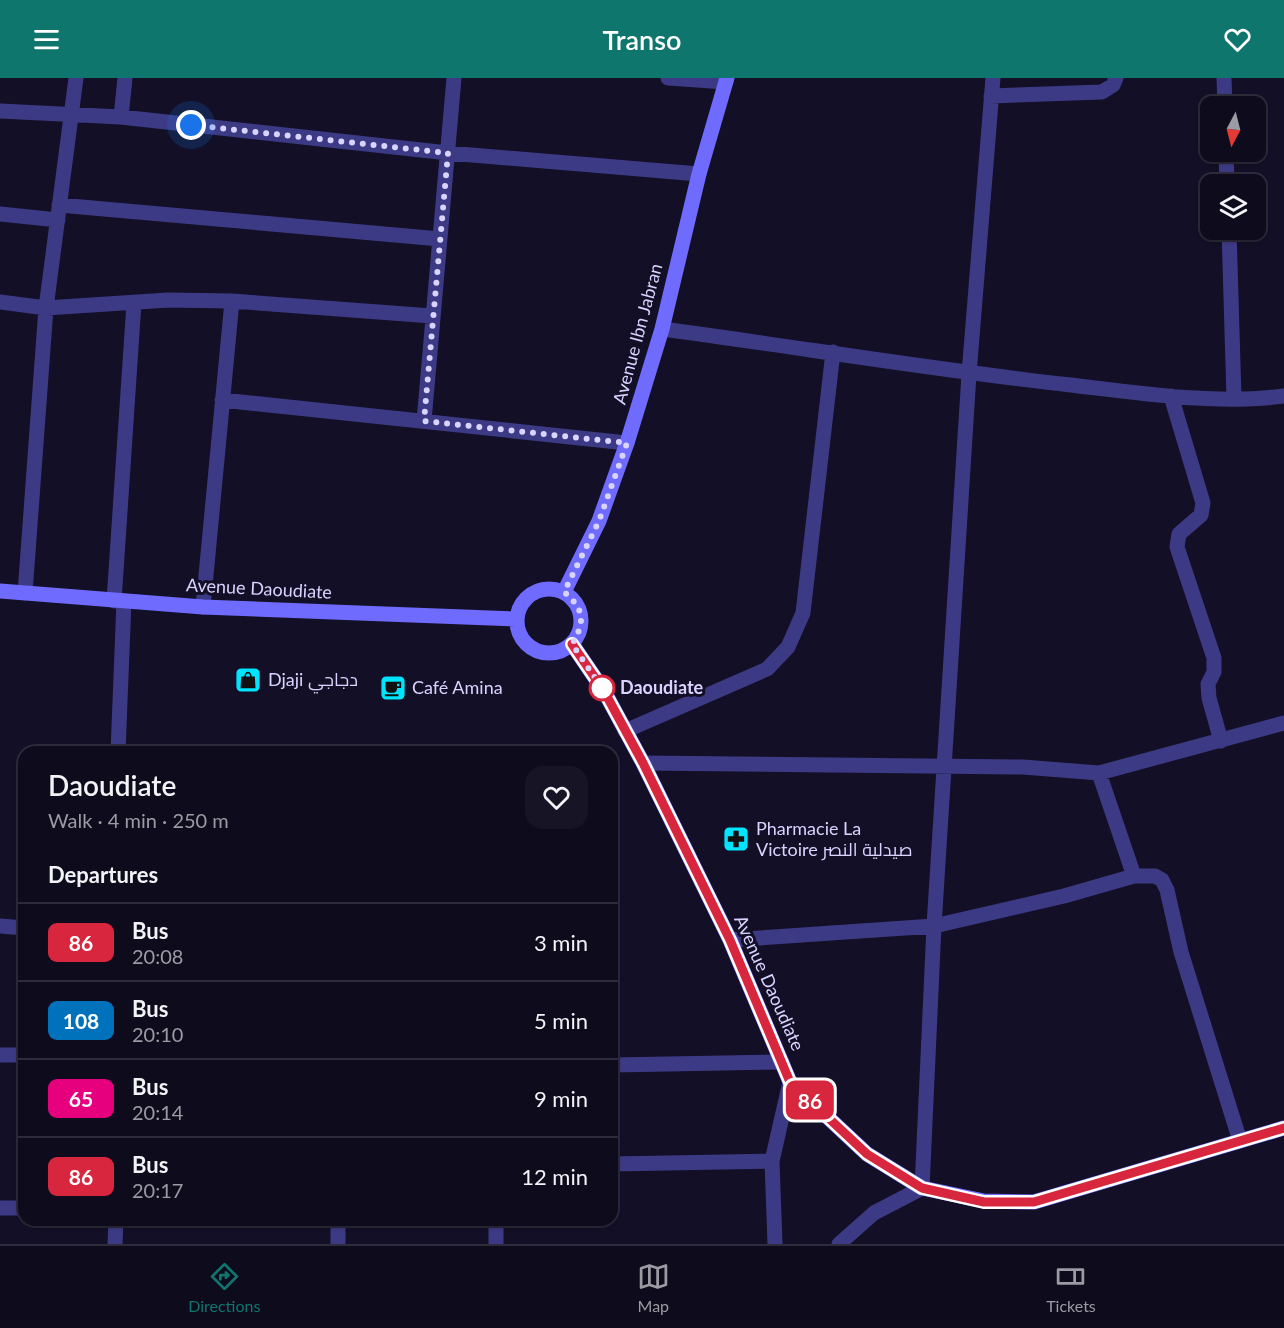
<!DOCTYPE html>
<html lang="en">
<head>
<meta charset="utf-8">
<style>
	body { margin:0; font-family:Lato,Cairo,sans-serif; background:#171425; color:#f1f3f6; height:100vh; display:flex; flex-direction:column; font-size:22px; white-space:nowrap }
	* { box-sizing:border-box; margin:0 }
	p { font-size:20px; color:#9b9ba3 }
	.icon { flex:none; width:33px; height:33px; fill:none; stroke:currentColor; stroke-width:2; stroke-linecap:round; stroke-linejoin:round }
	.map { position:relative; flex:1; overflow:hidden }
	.side { position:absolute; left:18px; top:668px; width:600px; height:480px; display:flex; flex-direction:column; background:#0e0b1c; border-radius:18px; box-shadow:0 2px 4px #0004,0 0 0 2px #2e2b3b }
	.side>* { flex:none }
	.badge { padding:0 12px; border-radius:9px; font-size:21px; line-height:39px }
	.needle { width:39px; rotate:187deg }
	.tools { position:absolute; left:1200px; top:18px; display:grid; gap:12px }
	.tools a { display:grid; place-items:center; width:66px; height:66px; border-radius:12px; background:#0e0b1c; box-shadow:0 2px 4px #0004,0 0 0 2px #2e2b3b; font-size:30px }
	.you { position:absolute; width:30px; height:30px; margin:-15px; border:4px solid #fff; border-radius:50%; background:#1a73e8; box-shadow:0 0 0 9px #1a73e833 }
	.map>.badge { position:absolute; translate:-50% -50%; box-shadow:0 0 0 3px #fff }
	h2 { padding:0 30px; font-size:22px; line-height:54px }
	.round { display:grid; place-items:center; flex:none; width:63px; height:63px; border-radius:18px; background:#171425 }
	.summary { display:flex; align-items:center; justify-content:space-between; height:102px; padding:0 30px }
	h1 { font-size:28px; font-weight:600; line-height:45px }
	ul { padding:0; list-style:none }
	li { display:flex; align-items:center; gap:18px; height:78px; padding:0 30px; border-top:2px solid #2e2b3b }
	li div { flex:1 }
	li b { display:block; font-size:22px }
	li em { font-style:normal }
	li .badge { min-width:66px; font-weight:700; text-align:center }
	header { display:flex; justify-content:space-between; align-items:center; height:78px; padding:0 30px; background:#0f766e; color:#fff; font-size:27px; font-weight:600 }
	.menu { display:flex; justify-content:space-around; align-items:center; height:84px; border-top:2px solid #2e2b3b; background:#0e0b1c; font-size:16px; color:#9b9ba3 }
	.menu a { display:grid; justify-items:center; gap:3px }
	.menu .current { color:#0f766e }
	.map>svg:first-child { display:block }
</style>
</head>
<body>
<header><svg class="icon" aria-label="menu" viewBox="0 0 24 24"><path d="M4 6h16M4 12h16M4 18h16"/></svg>Transo<svg class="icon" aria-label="heart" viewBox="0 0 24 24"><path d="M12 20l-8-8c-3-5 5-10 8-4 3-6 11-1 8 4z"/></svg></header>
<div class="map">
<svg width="1284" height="1166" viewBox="0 0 1284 1166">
	<rect width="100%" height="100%" fill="#130f26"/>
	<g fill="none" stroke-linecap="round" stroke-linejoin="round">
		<path stroke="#3d3a85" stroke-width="15" d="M668 0 726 4
			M1224 0 1225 28
			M991 18 1102 14 1113 7 1116 0
			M0 33 121 39 448 75 699 96
			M121 39 125 0
			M1226 74 1227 106
			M59 127 440 161
			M0 136 58 142
			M1229 152 1234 320
			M0 224 46 230 168 222 232 223 432 238
			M662 251C798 269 934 292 1071 307 1138 315 1217 327 1284 318
			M1171 318 1203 425 1201 437 1179 456 1177 469 1214 580V594L1208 606 1209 620 1221 663
			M222 322 627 365
			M424 343 454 0
			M25 515 46 230 76 0
			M114 523 134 225
			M203 529 232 223
			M625 653 767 591 788 569 803 535 833 274
			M118 674 124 523
			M643 685 1023 689 1099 695 1284 645
			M1099 695 1134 798
			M0 848 24 850
			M730 862 934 848 1064 818 1134 798H1155L1162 802 1167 812 1181 874 1240 1063
			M0 977H24
			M612 987 782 984
			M612 1086 772 1083
			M0 1130H24
			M496 1142V1166
			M115 1166 116 1142
			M338 1166V1142
			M775 1166 772 1083 790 1004
			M839 1166 874 1135 922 1110 934 848 969 296 993 0"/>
		<path stroke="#6f6bff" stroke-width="15" d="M517 543a32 32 0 1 1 64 0a32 32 0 1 1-64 0Z
			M0 513 203 529 516 541
			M564 514 599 443 627 365 662 251 699 96 727 0
			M572 566 604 613 643 685 730 862 790 1004 867 1076 922 1110 984 1123 1034 1124 1284 1050"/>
	</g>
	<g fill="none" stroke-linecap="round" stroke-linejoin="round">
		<defs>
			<path id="line" d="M572 566 604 613 643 685 730 862 790 1004 867 1076 922 1110 984 1124H1034L1284 1050"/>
		</defs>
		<use href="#line" stroke="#fff" stroke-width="14"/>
		<use href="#line" stroke="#d7263d" stroke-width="9"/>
		<path stroke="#d9d4ff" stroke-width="6" stroke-dasharray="0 10.8" d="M191 47 448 75 424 343 627 365 599 443 564 514C584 531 586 543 572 566L604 613 602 610"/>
	</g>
	<defs>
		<symbol id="shop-square" viewBox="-11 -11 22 22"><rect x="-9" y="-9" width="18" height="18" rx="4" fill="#00e5ff" stroke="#130f26"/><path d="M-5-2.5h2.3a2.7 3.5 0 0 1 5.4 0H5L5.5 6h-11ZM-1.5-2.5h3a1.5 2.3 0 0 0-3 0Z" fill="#111"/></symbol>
		<symbol id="cafe-square" viewBox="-11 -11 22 22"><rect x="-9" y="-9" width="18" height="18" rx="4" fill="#00e5ff" stroke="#130f26"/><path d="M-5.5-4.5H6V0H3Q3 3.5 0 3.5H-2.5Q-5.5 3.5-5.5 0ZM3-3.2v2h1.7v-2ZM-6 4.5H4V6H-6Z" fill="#111"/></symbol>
		<symbol id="pharmacy-square" viewBox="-11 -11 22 22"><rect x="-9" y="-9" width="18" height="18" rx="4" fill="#00e5ff" stroke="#130f26"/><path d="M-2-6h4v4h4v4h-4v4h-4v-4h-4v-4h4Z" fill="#111"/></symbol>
	</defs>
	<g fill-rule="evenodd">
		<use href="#shop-square" x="233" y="587" width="30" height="30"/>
		<use href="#cafe-square" x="378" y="595" width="30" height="30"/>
		<use href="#pharmacy-square" x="721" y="746" width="30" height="30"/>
	</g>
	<circle fill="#fff" stroke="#d7263d" stroke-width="3" cx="602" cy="610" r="12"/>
	<g text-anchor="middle" stroke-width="6" stroke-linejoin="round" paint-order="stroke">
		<g font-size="18" fill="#d9d4ff" stroke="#130f26">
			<text transform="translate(638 256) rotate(-75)" y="6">Avenue Ibn Jabran</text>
			<text transform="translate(259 511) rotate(3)" y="6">Avenue Daoudiate</text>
			<text transform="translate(769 905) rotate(66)" y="6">Avenue Daoudiate</text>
		</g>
		<g font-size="18" fill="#d9d4ff" stroke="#130f26" text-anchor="start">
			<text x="268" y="608">Djaji دجاجي</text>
			<text x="412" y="616">Café Amina</text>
			<text x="756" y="757">Pharmacie La<tspan x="756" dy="21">Victoire صيدلية النصر</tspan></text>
		</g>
		<g font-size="18" font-weight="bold" fill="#d9d4ff" stroke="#130f26" text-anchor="start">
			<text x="620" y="616">Daoudiate</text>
		</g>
	</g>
</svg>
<div class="tools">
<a><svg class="needle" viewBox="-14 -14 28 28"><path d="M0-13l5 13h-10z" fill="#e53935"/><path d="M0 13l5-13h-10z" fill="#9b9ba3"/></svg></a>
<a><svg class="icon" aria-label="layers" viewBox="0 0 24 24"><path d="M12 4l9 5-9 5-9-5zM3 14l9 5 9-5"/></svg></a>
</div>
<div class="you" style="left:191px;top:47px"></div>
<b class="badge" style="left:810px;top:1022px;background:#d7263d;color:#fff">86</b>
<section class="side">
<div class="summary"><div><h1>Daoudiate</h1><p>Walk · 4 min · 250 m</p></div><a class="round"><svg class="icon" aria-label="heart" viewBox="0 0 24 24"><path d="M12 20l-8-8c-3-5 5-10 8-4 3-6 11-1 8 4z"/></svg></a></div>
<h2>Departures</h2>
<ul>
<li><span class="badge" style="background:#d7263d;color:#fff">86</span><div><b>Bus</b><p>20:08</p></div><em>3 min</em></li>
<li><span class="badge" style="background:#0072bc;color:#fff">108</span><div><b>Bus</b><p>20:10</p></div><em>5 min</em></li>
<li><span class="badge" style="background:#e6007e;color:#fff">65</span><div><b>Bus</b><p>20:14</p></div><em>9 min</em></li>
<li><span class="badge" style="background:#d7263d;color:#fff">86</span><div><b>Bus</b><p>20:17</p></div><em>12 min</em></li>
</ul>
</section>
</div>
<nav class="menu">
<a class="current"><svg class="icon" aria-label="directions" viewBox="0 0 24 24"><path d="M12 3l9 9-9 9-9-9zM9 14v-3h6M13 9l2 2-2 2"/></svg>Directions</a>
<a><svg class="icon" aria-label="map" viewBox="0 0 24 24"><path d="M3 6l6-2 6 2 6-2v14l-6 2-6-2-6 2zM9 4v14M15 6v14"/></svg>Map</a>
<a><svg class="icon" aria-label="tickets" viewBox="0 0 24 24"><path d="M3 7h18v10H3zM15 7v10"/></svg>Tickets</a>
</nav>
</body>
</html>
